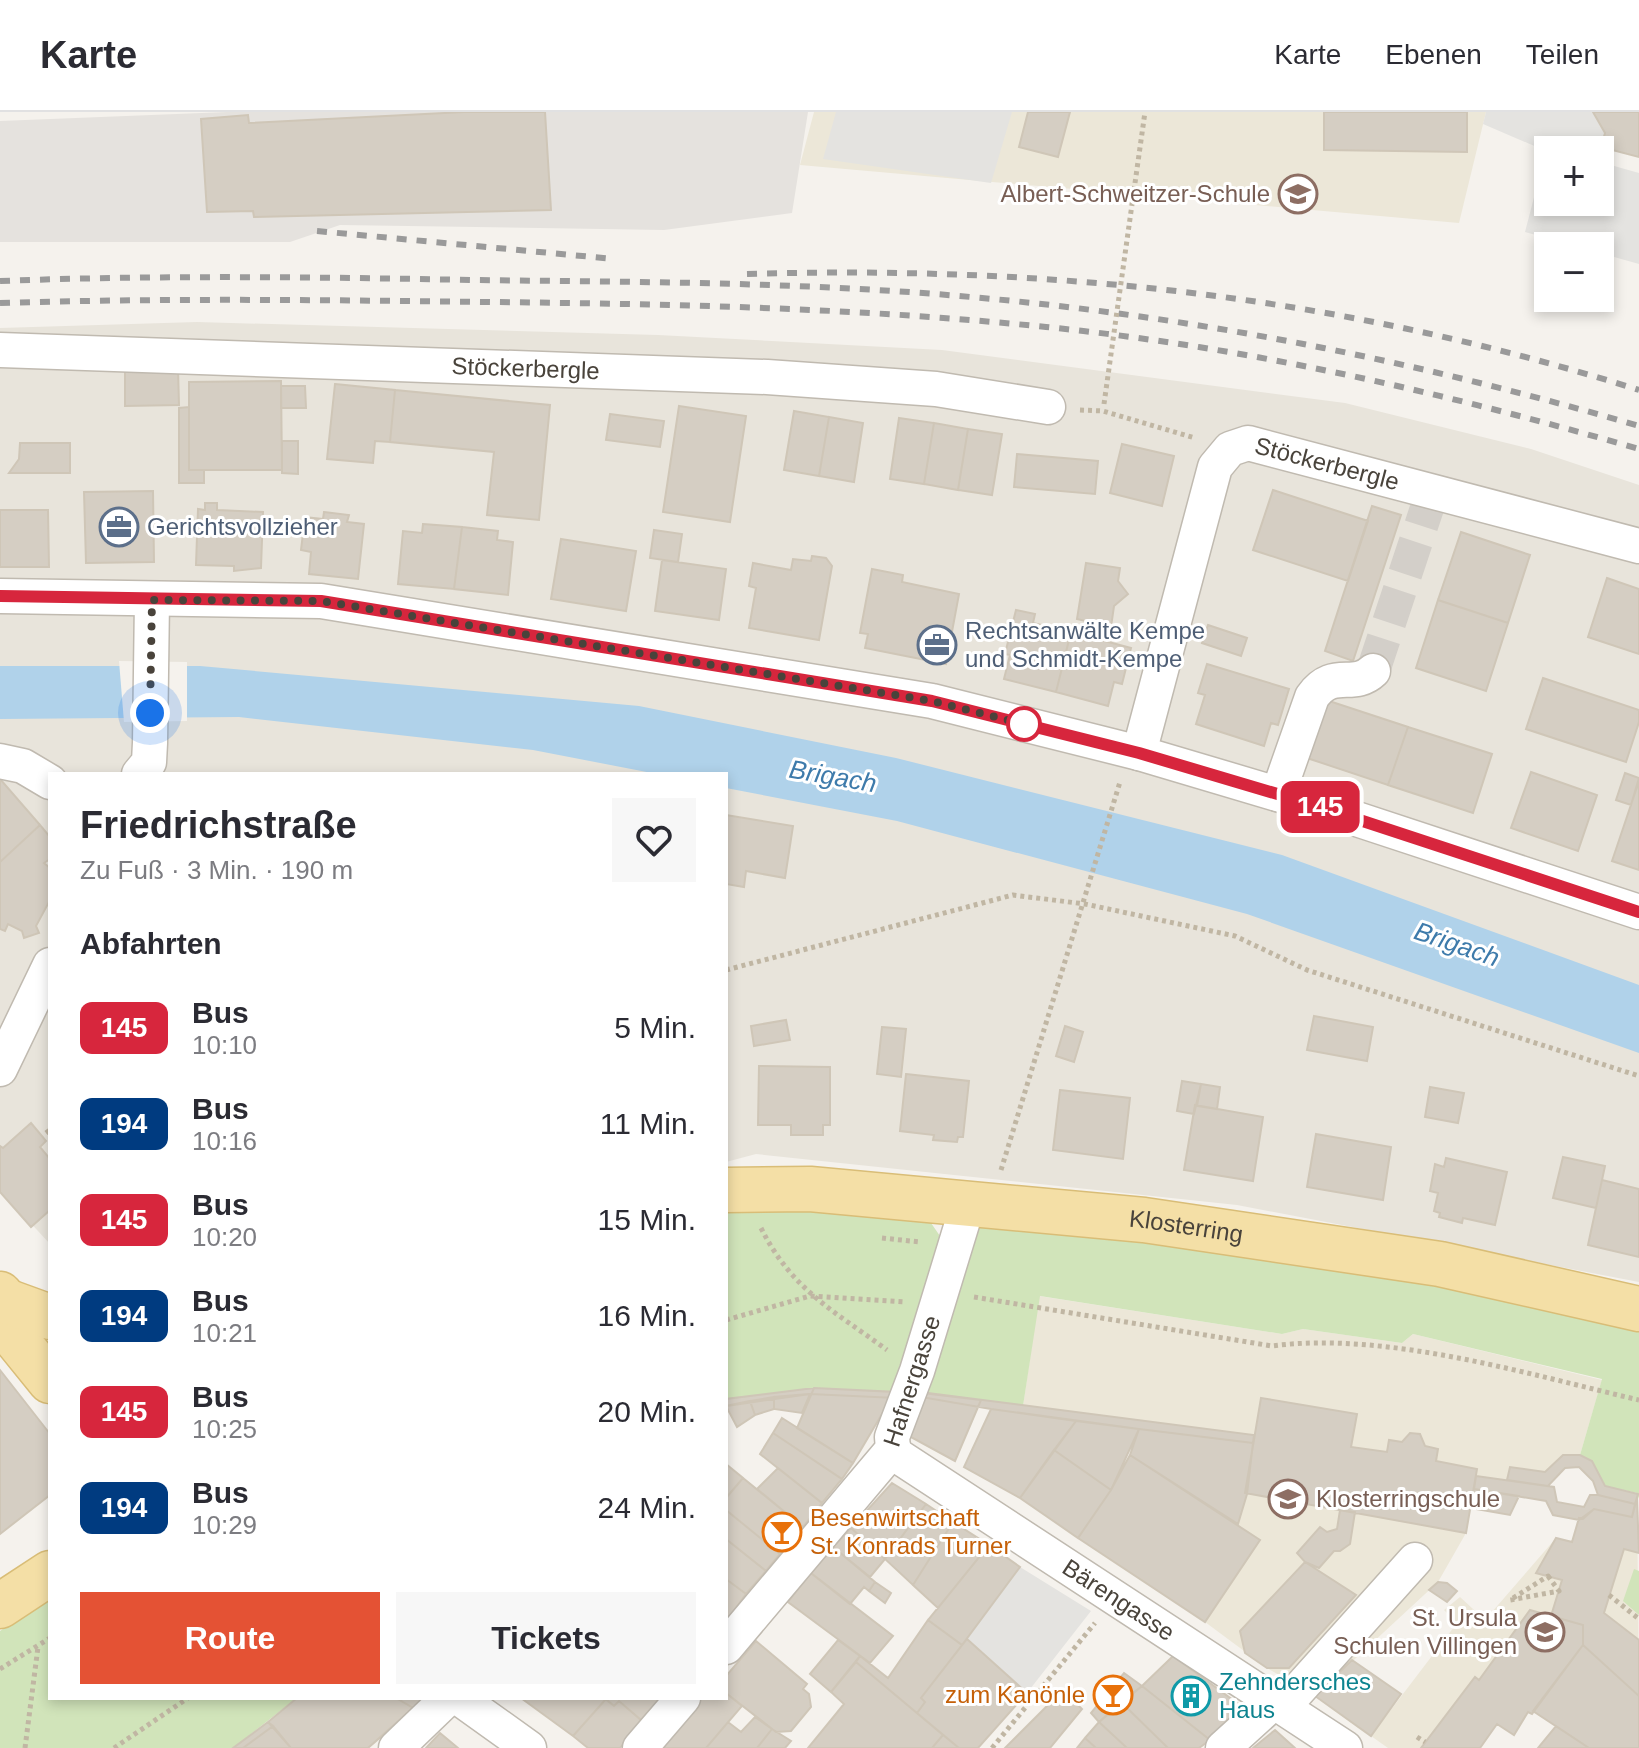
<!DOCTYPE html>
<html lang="de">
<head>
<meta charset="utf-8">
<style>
	body { margin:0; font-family:Arial,sans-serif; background:#f7f7f7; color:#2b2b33; height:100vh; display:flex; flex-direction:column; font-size:30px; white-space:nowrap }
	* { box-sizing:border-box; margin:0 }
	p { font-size:26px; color:#7c7c81 }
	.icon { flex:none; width:44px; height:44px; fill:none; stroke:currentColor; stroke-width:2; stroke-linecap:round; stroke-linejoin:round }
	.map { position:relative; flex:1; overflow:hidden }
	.drawer { position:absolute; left:48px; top:660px; width:680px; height:928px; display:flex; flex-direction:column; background:#fff; border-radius:0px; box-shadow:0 4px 12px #0003 }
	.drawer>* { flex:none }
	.badge { padding:0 16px; border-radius:12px; font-size:28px; line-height:52px }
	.controls { position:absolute; left:1534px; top:24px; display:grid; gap:16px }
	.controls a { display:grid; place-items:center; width:80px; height:80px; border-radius:0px; background:#fff; box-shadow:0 4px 12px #0003; font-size:40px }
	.you { position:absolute; width:40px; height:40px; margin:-20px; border:6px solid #fff; border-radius:50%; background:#1a73e8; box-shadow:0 0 0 12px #1a73e833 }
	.map>.badge { position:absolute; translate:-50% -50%; box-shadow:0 0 0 4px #fff }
	h2 { padding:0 32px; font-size:30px; line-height:72px }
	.round { display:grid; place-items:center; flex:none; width:84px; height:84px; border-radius:0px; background:#f7f7f7 }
	.headline { display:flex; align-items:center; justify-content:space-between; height:136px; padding:0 32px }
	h1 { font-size:38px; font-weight:600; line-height:60px }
	.primary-button { display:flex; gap:16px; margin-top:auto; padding:16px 32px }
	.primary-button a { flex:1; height:92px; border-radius:0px; background:#e45234; color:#fff; font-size:32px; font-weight:600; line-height:92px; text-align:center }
	.primary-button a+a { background:#f7f7f7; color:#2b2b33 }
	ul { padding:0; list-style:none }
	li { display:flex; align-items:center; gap:24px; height:96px; padding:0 32px }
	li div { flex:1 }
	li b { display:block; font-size:30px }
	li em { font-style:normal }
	li .badge { min-width:88px; font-weight:700; text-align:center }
	header { display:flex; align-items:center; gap:48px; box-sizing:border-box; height:112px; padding:0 40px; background:#fff; border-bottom:2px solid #e1e1e2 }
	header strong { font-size:38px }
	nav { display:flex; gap:44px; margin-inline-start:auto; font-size:28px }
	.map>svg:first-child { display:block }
</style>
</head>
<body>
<header>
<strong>Karte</strong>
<nav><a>Karte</a><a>Ebenen</a><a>Teilen</a></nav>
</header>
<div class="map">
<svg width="1639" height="1636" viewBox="0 0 1639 1636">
	<rect width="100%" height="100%" fill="#f5f2ed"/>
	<path fill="#e8e4db" d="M197 210 658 223 942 238 1345 291 1531 337 1639 373V1170L1237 1093 756 1042 726 1050V662H50V1132L0 1078V216Z"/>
	<path fill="#e5e2de" d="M227 0H808L792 101 664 118 340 113 290 130H0V9Z"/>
	<path fill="#ece7d8" d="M814 0H1486L1459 111 800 53Z
		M1039 1184 1282 1222 1303 1217 1402 1231 1413 1222 1602 1268 1580 1343H1563L1545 1360 1510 1355 1507 1368 1476 1364 1466 1421 1438 1470 1315 1584 1267 1556 1205 1510 1078 1426 1111 1378 1130 1343 1141 1309 1023 1294Z
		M1637 1386 1639 1584 1527 1600 1514 1623 1497 1612 1480 1636H1388L1371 1624 1457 1511 1444 1498 1460 1485 1485 1508 1556 1426 1572 1429 1579 1406 1631 1405Z"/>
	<path fill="#d1e4ba" d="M726 1093 911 1101 931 1111 940 1124 898 1280 813 1276 726 1287Z
		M977 1111 1144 1127 1433 1172 1639 1217V1387L1637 1381 1605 1374 1592 1349 1580 1343 1602 1267 1413 1222 1402 1231 1303 1217 1282 1222 1040 1184 1023 1294 928 1281 946 1205Z
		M1634 1457 1639 1459V1503L1623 1489Z
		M50 1484V1586H297L233 1636H0V1519Z"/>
	<path fill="#e4e3e0" d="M836 0H1012L991 71 823 47Z
		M1486 0H1593L1605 21 1601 35 1548 38V90H1600V50L1639 61V152L1600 141V134H1575L1525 120 1546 39 1483 12Z
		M1020 1455 1091 1499 1027 1581 967 1527Z"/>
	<path fill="#b0d2ea" d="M0 554H200L639 594 896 646 1282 743 1639 873V941L1247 802 897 709 726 676V662H657L533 638 239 605 0 607Z"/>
	<path fill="#f5f2ed" d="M119 549 187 550V609L124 610Z"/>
	<path fill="#d5cec3" stroke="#cfc6b7" stroke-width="2" d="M464 0H545L551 98 254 105 253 99 207 100 201 7 248 3 249 11Z
		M1028 0H1070L1058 45 1019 35Z
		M1324 0H1467V40L1324 38Z
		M1593 0H1639V45L1601 35 1605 21Z
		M178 256 179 293 125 294V257Z
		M281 269 282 358H189V270Z
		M335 272 395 278 390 330 375 329 373 351 327 347Z
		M281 274H305L306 296H281Z
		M395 278 550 293 539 408 487 403 494 340 390 330Z
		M679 294 746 304 730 410 663 400Z
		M189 295V358H204V371H179V296Z
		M794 299 829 305 819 364 784 358Z
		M610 302 664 309 660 335 606 328Z
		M829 305 863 311 854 370 819 364Z
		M899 306 934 311 924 372 890 367Z
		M934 311 968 317 958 378 924 372Z
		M968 317 1002 322 992 383 958 378Z
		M282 329H298V362L282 361Z
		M20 331H70V361H9L19 347Z
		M1122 332 1174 344 1162 394 1110 381Z
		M1017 342 1098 349 1095 382 1014 375Z
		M1273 378 1368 409 1348 469 1253 438Z
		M153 379 154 450 86 451 84 380Z
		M205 391H217V398L263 400 261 456 234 459V454L196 453 198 397 205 398Z
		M1372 394 1401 403 1353 549 1325 539Z
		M0 398H48L49 455H0Z
		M324 400 349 403 347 410 364 412 358 467 309 462 311 440 301 438 305 405 323 407Z
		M423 412 462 415 454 477 398 472 403 419 422 421Z
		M462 415 498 419 497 428 513 430 508 483 454 477Z
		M654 418 682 422 678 450 650 446Z
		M1461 420 1530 443 1508 511 1438 488Z
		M561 427 636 439 626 499 551 487Z
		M812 444 826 446 832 454 819 528 749 516 756 476 749 474 753 451 791 458 793 447 811 449Z
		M662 448 726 457 719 508 655 499Z
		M1086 451 1120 456 1118 469 1128 482 1114 494 1111 515 1077 507Z
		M872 457 903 463 902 470 959 482 946 552 865 536 868 522 860 521Z
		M1607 466 1639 477V542L1588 525Z
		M1438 488 1508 511 1486 579 1416 556Z
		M1016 498 1035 502 1033 511 1071 520 1056 580 1004 567 1010 543 1005 542Z
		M1208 513 1247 526 1241 544 1202 531Z
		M1071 520 1131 536 1122 572 1114 570 1108 594 1056 580Z
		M1207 552 1289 577 1278 613 1271 611 1264 634 1196 612 1205 583 1198 581Z
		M1543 566 1639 598V610L1626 650 1526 617Z
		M1323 587 1408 615 1388 673 1304 645Z
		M1408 615 1492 642 1473 701 1388 673Z
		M1531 660 1597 683 1578 739 1511 716Z
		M1625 661 1639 666 1631 693 1616 688Z
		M0 667 40 713 0 750Z
		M1639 669V758L1612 749Z
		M726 703 793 714 785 766 746 759 744 775 726 772Z
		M40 713 50 725V747L44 751 50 756V788L36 814 39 821 24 826 22 819 8 812 5 819 0 817V750Z
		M1314 904 1373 915 1367 949 1307 938Z
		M786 908 790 928 754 934 751 914Z
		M1065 914 1083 920 1074 950 1056 944Z
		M882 915 906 917 901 965 877 962Z
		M759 954 830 955V1013H823V1023H791V1013H758Z
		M906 962 969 969 963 1025H958L957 1030 933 1028 934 1023 900 1019Z
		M1182 969 1201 972 1194 1002 1177 999Z
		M1201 972 1220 975 1217 997 1197 994Z
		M1430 975 1464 981 1458 1011 1425 1005Z
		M1060 978 1130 986 1123 1047 1053 1038Z
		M1195 993 1263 1005 1253 1069 1184 1058Z
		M31 1011 46 1029 40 1035 50 1047V1098L31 1115 0 1080V1034L3 1036Z
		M1316 1022 1391 1035 1383 1088 1307 1075Z
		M1563 1045 1605 1054 1596 1096 1553 1086Z
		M1446 1046 1507 1060 1495 1113 1463 1106 1462 1111 1439 1105 1440 1101 1434 1099 1438 1081 1430 1079 1435 1052 1444 1055Z
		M1602 1068 1639 1077V1145L1588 1133Z
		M0 1258 50 1322V1383L0 1422Z
		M0 1258 50 1322V1383L0 1422Z
		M814 1276 898 1280 896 1286 810 1282 726 1294V1287Z
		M814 1276 895 1280 853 1351 797 1316Z
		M922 1281 981 1288 955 1349 909 1324Z
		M922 1281H928L1254 1323 1253 1331 1139 1317 991 1297 921 1285Z
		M810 1282 802 1301 774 1297V1285Z
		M774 1285V1297L755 1303 750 1289Z
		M1261 1286 1357 1302 1351 1335 1387 1340 1389 1328 1402 1330 1410 1321 1420 1322 1425 1334 1438 1337 1436 1349 1477 1357 1466 1421 1245 1381Z
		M750 1289 755 1303 737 1315 726 1294Z
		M991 1297 1076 1309 1020 1386 964 1355Z
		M782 1306 853 1351 842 1367 773 1321Z
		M1076 1309 1139 1317 1111 1378 1054 1338Z
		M1139 1317 1253 1331 1247 1382 1238 1412 1130 1343Z
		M773 1321 842 1367 822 1391 760 1342Z
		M1054 1338 1111 1378 1078 1426 1020 1386Z
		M1130 1343 1260 1428 1205 1510 1078 1426 1111 1378Z
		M1563 1343H1580L1592 1349 1605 1374 1638 1382 1635 1392 1598 1383 1593 1369 1579 1355 1565 1356 1548 1374 1507 1368 1510 1355 1545 1360Z
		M726 1352 743 1366 726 1386Z
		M778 1356 822 1391 803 1415 757 1377Z
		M1476 1364 1554 1375 1557 1390 1584 1395 1590 1383H1598L1635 1392 1632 1405 1594 1397 1579 1408 1553 1403 1546 1389 1474 1377Z
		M743 1366 803 1415 780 1442 726 1398V1386Z
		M892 1371 926 1392 885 1447 851 1416Z
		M1474 1377 1519 1384 1510 1403 1470 1396Z
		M1637 1386 1639 1441 1624 1437 1604 1501 1639 1528V1584L1583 1533V1513L1551 1504 1562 1468 1536 1461 1556 1426 1572 1430 1579 1406 1583 1407 1594 1397 1632 1405Z
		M926 1392 953 1410 913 1473 885 1447Z
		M726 1398 780 1442 766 1459 726 1427Z
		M1340 1398 1355 1400 1350 1432 1340 1439H1334L1319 1456 1305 1450 1297 1441 1320 1415 1327 1420 1337 1417Z
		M953 1410 989 1433 938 1496 913 1473Z
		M851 1416 885 1447 870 1465 833 1435Z
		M726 1427 766 1459 746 1482 726 1467Z
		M989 1433 1020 1455 962 1533 928 1508Z
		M833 1435 875 1470 869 1479 864 1475 850 1492 811 1461Z
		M1305 1450 1356 1483 1289 1556H1267L1245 1541 1240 1519Z
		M811 1461 893 1524 870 1551 788 1490Z
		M726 1467 746 1482 727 1508 726 1507Z
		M875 1470 891 1481 885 1491 869 1479Z
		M1438 1470 1447 1471 1457 1479 1447 1490 1429 1478Z
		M1530 1498 1583 1513V1533L1532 1602 1528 1600 1514 1623 1497 1612 1480 1636H1421L1475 1565 1479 1568Z
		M928 1508 962 1533 921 1586 925 1590 917 1601 856 1550 860 1544 888 1566Z
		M967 1527 1027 1581 978 1636H959L917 1601 925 1590 921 1586Z
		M838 1528 860 1544 831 1580 810 1562Z
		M756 1529 807 1572 803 1577 809 1582 811 1595 791 1619 776 1620 726 1581V1564Z
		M1583 1533 1639 1584V1636H1589L1533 1599Z
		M1173 1544 1241 1594 1210 1628 1142 1574Z
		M1352 1548 1401 1582 1371 1624 1315 1584Z
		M856 1550 943 1623 932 1636H808L844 1592 831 1580Z
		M1124 1561 1142 1574 1099 1610 1091 1601Z
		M1142 1574 1210 1628 1199 1636H1168L1121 1590Z
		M1063 1578 1082 1597 1050 1636H1005Z
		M726 1581 742 1594 706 1636H652L698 1586H726Z
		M297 1586H426L368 1636H291L268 1610Z
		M297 1586H396L413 1596 368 1636H291L268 1610Z
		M521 1586H604L606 1587 573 1624Z
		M604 1586H662L641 1608 619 1589 614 1594Z
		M606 1587 614 1594 619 1589 641 1608 620 1636H588L573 1624Z
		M1121 1590 1168 1636H1127L1099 1610Z
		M755 1605 772 1617 757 1636H706L728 1610 741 1620Z
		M268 1610 273 1614 243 1636H233Z
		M1099 1610 1127 1636H1096L1085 1626Z
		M273 1614 291 1636H243Z
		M1556 1614 1589 1636H1538Z
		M772 1617 791 1629 785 1636H757Z
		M1275 1618 1295 1636H1253Z
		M440 1621 458 1636H426Z
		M943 1623 959 1636H932Z
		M1085 1626 1096 1636H1077Z"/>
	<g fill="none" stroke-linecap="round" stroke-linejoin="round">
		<path stroke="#d3cfc9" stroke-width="34" stroke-dasharray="34 17" stroke-linecap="butt" d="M1373 559 1433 378"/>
		<defs>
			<g id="minor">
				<path id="s1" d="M0 238 767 265 936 277 1048 295"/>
				<path d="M0 484 321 489 932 589 1139 641 1311 692 1639 800"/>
				<path id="s2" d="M1139 641 1215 355 1230 337 1248 331 1639 434"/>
				<path d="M0 649 23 654 50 670"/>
				<path d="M139 662 149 650 150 631 152 488"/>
				<path d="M1278 682 1312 585C1333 555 1353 578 1373 559"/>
				<path d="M0 957 50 853"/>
				<path id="s3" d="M893 1337 898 1344 1345 1636"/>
				<path d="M726 1535 893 1337 892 1325 917 1259 968 1092"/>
				<path d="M459 1586 529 1636"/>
				<path d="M1284 1594 1415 1448"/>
				<path d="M396 1636 448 1586"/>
				<path d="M640 1636 683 1586"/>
				<path d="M1223 1636 1276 1588"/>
			</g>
			<g id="major">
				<path id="s4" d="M726 1078 810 1077 1144 1108 1440 1152 1639 1197"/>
				<path d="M0 1182 6 1189 16 1227 50 1269"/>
				<path d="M6 1189 50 1205"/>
				<path d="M0 1494 50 1461"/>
			</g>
		</defs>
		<use href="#minor" stroke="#c0bab0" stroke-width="37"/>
		<use href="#major" stroke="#d9bd77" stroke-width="47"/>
		<path stroke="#c0b6a3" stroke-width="5" stroke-dasharray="4 4" stroke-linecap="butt" d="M1135 71 1145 0
			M1080 298 1103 299 1195 326
			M726 858 1013 783 1085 792 1235 824 1307 858 1639 964
			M46 1021 50 1018
			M1001 1058 1120 670
			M761 1116C792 1178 834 1199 887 1238
			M882 1126 920 1130
			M974 1185 1272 1234C1386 1219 1527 1262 1639 1288
			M726 1208 810 1184 905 1190
			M1548 1464 1559 1479 1510 1488Z
			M1609 1483 1639 1507
			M0 1557 50 1526
			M1417 1625 1425 1630
			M25 1636 38 1535
			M114 1636 188 1586
			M992 1636 1095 1511"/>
		<use href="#minor" stroke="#fff" stroke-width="34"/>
		<use href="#major" stroke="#f4dfa6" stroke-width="44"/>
		<path stroke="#9a9a9a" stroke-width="6" stroke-dasharray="10 10" stroke-linecap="butt" d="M317 119 614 147
			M747 162C1055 153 1345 185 1639 278
			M0 169C158 163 316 165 473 168 639 170 806 170 971 185 1199 205 1420 250 1639 314
			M0 191C163 186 327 188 490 190 675 192 861 196 1046 215 1247 235 1445 281 1639 337"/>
		<path stroke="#c0b6a3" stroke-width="5" stroke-dasharray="4 4" stroke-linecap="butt" d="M1104 292 1135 71"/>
	</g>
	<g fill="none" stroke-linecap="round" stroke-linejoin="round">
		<defs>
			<path id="line" d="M0 484 321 489 932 589 1139 641 1311 692 1639 800"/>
		</defs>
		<use href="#line" stroke="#fff" stroke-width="18"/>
		<use href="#line" stroke="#d7263d" stroke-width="12"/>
		<path stroke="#49433b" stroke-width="8" stroke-dasharray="0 14.4" d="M150 601 152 488 321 489 932 589 1024 612"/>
	</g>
	<defs>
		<symbol id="school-ring" viewBox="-11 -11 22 22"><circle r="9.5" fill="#fff" stroke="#8d6e63" stroke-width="1.5"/><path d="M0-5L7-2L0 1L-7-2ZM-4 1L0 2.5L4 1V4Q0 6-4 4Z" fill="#8d6e63"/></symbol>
		<symbol id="office-ring" viewBox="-11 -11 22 22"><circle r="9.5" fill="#fff" stroke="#5c6f8a" stroke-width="1.5"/><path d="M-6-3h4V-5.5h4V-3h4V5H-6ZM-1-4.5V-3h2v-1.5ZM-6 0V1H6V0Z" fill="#5c6f8a"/></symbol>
		<symbol id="bar-ring" viewBox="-11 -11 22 22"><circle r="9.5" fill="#fff" stroke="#e8710a" stroke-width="1.5"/><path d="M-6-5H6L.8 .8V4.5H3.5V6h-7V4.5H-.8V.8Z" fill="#e8710a"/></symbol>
		<symbol id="building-ring" viewBox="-11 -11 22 22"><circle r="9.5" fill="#fff" stroke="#0f9aa8" stroke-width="1.5"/><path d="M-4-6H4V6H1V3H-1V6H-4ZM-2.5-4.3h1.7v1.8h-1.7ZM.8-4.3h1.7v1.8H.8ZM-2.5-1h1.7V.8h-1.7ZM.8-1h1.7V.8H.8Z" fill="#0f9aa8"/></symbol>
	</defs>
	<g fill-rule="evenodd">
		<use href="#school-ring" x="1276" y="60" width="44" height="44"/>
		<use href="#office-ring" x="97" y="393" width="44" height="44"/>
		<use href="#office-ring" x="915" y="511" width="44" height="44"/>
		<use href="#school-ring" x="1266" y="1365" width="44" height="44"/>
		<use href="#bar-ring" x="760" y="1398" width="44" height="44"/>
		<use href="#school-ring" x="1523" y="1498" width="44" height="44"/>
		<use href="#bar-ring" x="1091" y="1561" width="44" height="44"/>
		<use href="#building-ring" x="1169" y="1562" width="44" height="44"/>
	</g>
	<circle fill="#fff" stroke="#d7263d" stroke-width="4" cx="1024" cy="612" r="16"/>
	<g text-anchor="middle" stroke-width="6" stroke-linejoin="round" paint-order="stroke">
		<g font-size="24" fill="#785e54" stroke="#fff" text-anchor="end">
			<text x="1270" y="90">Albert-Schweitzer-Schule</text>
			<text x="1316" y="1395" text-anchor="start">Klosterringschule</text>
			<text x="1517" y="1514">St. Ursula<tspan x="1517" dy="28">Schulen Villingen</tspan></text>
		</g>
		<g font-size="24" fill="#49433b" stroke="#fff">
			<text dy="8" stroke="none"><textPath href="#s1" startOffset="526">Stöckerbergle</textPath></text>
			<text dy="8" stroke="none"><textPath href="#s2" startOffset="420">Stöckerbergle</textPath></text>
			<text dy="8" stroke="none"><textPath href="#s4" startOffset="462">Klosterring</textPath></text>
			<text transform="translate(912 1269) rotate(-72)" y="8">Hafnergasse</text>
			<text dy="8" stroke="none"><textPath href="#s3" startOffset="272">Bärengasse</textPath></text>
		</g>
		<g font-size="24" fill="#4e5e75" stroke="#fff" text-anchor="start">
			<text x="147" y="423">Gerichtsvollzieher</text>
			<text x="965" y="527">Rechtsanwälte Kempe<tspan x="965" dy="28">und Schmidt-Kempe</tspan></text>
		</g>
		<g font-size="24" fill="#c56008" stroke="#fff" text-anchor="start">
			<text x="810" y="1414">Besenwirtschaft<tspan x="810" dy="28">St. Konrads Turner</tspan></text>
			<text x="1085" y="1591" text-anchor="end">zum Kanönle</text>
		</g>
		<g font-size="24" fill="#0d838f" stroke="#fff" text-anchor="start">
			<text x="1219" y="1578">Zehndersches<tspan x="1219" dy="28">Haus</tspan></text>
		</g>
		<g font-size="26" font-style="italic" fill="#3e7bab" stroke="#fff">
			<text transform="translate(833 664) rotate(10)" y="9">Brigach</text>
			<text transform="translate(1457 832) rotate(19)" y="9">Brigach</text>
		</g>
	</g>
</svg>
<div class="controls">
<a>+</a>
<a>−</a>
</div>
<div class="you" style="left:150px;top:601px"></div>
<b class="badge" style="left:1320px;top:695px;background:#d7263d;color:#fff">145</b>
<section class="drawer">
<div class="headline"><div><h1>Friedrichstraße</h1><p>Zu Fuß · 3 Min. · 190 m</p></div><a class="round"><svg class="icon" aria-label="heart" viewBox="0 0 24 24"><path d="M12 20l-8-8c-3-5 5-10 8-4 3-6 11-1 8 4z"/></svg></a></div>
<h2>Abfahrten</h2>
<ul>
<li><span class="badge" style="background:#d7263d;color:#fff">145</span><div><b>Bus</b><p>10:10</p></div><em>5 Min.</em></li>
<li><span class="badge" style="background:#003b80;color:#fff">194</span><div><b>Bus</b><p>10:16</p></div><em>11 Min.</em></li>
<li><span class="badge" style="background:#d7263d;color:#fff">145</span><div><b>Bus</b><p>10:20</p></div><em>15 Min.</em></li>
<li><span class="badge" style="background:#003b80;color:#fff">194</span><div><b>Bus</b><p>10:21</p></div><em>16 Min.</em></li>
<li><span class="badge" style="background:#d7263d;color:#fff">145</span><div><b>Bus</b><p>10:25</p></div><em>20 Min.</em></li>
<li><span class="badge" style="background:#003b80;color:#fff">194</span><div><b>Bus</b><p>10:29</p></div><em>24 Min.</em></li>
</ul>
<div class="primary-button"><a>Route</a><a>Tickets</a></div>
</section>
</div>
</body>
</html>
